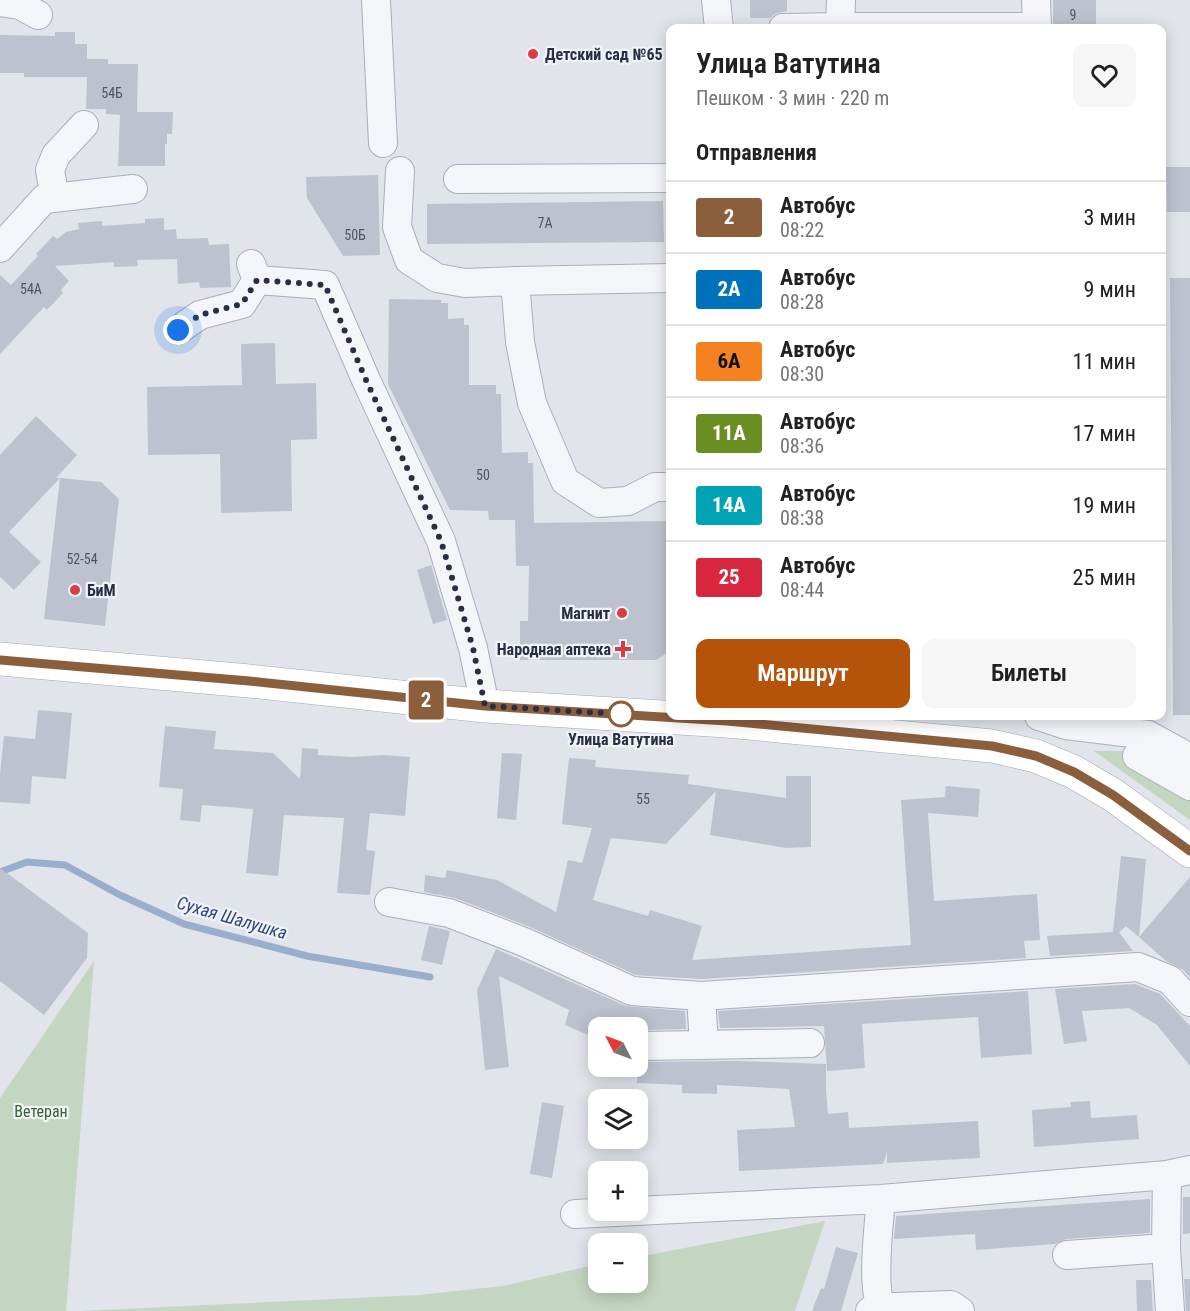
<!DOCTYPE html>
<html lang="ru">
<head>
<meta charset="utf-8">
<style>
	body { margin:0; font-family:"Roboto Condensed",sans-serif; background:#f6f6f6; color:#202124; height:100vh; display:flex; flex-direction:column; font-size:22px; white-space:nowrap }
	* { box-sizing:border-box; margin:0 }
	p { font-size:20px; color:#757577 }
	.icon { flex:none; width:33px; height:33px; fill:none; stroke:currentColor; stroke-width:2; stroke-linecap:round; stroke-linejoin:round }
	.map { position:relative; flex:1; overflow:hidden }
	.details { position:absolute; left:666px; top:24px; width:500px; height:696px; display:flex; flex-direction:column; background:#fff; border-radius:12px; box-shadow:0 3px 15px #0003 }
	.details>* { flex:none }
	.badge { padding:0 12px; border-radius:4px; font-size:21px; line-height:39px }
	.needle { width:39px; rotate:312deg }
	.buttons { position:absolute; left:588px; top:1017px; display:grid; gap:12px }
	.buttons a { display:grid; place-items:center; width:60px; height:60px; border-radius:12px; background:#fff; box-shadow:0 3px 15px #0003; font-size:30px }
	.you { position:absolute; width:30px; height:30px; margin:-15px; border:4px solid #fff; border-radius:50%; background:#1a73e8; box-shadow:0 0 0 9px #1a73e833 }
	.map>.badge { position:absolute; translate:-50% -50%; box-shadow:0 0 0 3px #fff }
	h2 { padding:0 30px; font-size:22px; line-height:54px }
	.round { display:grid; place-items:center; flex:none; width:63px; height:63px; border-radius:12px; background:#f6f6f6 }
	.summary { display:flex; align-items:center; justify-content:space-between; height:102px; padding:0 30px }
	h1 { font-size:28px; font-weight:600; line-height:45px }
	.button { display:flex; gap:12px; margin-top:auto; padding:12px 30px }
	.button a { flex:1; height:69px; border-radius:12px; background:#b45309; color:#fff; font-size:24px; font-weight:600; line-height:69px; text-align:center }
	.button a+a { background:#f6f6f6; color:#202124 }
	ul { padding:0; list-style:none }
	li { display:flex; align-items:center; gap:18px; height:72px; padding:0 30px; border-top:2px solid #e0e0e0 }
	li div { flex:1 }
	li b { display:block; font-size:22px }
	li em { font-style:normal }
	li .badge { min-width:66px; font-weight:700; text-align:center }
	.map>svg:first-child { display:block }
</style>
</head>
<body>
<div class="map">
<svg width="1190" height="1311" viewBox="0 0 1190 1311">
	<rect width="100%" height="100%" fill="#e1e4eb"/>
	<path fill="#c4d5c1" d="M1094 751H1141L1190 775V820Z
		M94 961 66 1311H0V1098Z
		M825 1221 795 1311H80L419 1295 503 1286 598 1264V1282H638V1257Z"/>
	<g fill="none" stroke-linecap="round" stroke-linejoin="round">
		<path stroke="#99adcd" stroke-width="7" d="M0 872 27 862 65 865 120 895 184 924 307 956 430 977"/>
	</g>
	<path fill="#bec2ce" d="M750 0H787V11L775 14 770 18H750Z
		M1053 0H1096V28H1053Z
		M55 32H75V44H87V59H108V64H138L137 112H173L172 134H167V144H165V166H118L120 115 106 114V109H86L87 77H24V73H0V35L55 36Z
		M1166 167H1190V212H1167Z
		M378 175 380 255 343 256 307 198 306 177Z
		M663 201 664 242 427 244V204Z
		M164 218V230L176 229 177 239 208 238 209 245 229 244 231 287 200 288 199 282 178 284 177 259 137 260 138 266 114 267V262L55 266 69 281 61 290 63 293 47 310 44 307 0 354V275L11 285 38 256 36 254 53 236 57 239 66 232 79 229 78 223 102 221V226L145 223V219Z
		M1170 278H1190V715H1173Z
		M389 299 441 300V303H448V319L464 318V325H469V385H496V394H501L502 453 528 452V463H533L534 523 670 521V651L656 660H520V621H528L529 566H516L515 520H489L488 511 450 510 388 384Z
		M275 343 276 384 316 383 317 439 291 440 292 511 221 513 220 454 148 455 147 387 242 385 241 344Z
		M36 416 77 455 56 478H60L9 532 41 562 14 590 0 577V455Z
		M60 478 101 482 119 499 105 626 44 619Z
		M431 565 447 620 433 624 417 570Z
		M38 710 72 713 66 779 32 776 30 804 0 802V774L4 736 35 739Z
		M165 726 216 731 214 749 273 753 300 779 302 748 318 749V755L352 757 384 755 410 757 405 816 370 813 366 850 375 851 370 895 337 893 344 818 284 815 278 876 246 873 253 809 202 805 200 822 180 820 183 789 159 787Z
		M502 753 522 754 516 820 497 818Z
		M569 758 596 760 595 767 689 775 688 784 786 798V776H811V847L786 848 710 835 716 791 666 844 611 838 593 900 648 916 650 910 702 926 692 960 911 945 901 800 945 797 946 786 980 789 978 817 928 813 934 901 1037 894 1040 940 1024 941 1026 958 701 979 636 975 530 927 455 898 424 892 425 875 445 878 447 870 497 880 556 912 568 860 582 863 592 828 562 824Z
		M1121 856 1146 859 1139 937 1126 926 1119 932 1133 951 1050 956 1047 936 1113 932Z
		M0 868 88 933 87 958 44 1015 0 981Z
		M1190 877V977L1182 969 1166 961 1139 937Z
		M429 926 450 931 442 965 421 960Z
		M496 949 626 1006 685 1011 686 1029 638 1030V1028H632L598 1016V1039L565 1025 569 1010 499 976 509 1067 485 1070 477 990Z
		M1135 984 1160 994 1190 1026V1066L1157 1025 1129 1008 1082 1011 1087 1041 1064 1044 1055 989Z
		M1028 991 1032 1054 981 1058 978 1017 862 1024 865 1068 827 1071 824 1026 720 1028 718 1011Z
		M738 1061 826 1064V1091L828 1114 848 1112 849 1128 978 1121 980 1158 887 1163V1152L883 1164 739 1171 737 1130 795 1127 789 1089 717 1085V1094L682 1093V1085L637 1083 638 1062Z
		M1090 1101 1091 1118 1137 1115 1139 1139 1034 1147 1032 1110 1071 1107 1070 1102Z
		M542 1102 564 1106 552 1178 530 1174Z
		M1183 1197H1190V1233L1183 1234Z
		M1150 1199V1233L1066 1239 1055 1244 976 1250 975 1234 894 1239 896 1216Z
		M836 1247 858 1253 841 1311H812L821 1288 824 1289Z
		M1184 1279H1190V1311H1186Z
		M1136 1280H1151L1153 1311H1137Z"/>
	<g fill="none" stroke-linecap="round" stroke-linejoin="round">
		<defs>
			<path id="minor" d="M376 0 383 143
				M716 0 719 28
				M1036 0 1037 28
				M0 2 20 5 38 15
				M840 27 841 0
				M783 28 840 27H1037
				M400 171 397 227 409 260 437 278 465 283 515 281
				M458 179 670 178
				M55 198 50 170 56 155 84 125
				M0 248 44 199 133 189
				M670 278 515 281 520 342 532 403 565 481 599 503 628 501 655 487H670
				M257 280 325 285 366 380 441 541 473 648 485 706
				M178 330 200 315 242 304 257 280 251 264
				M1039 716 1066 725 1148 735 1190 758
				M1137 756 1190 786
				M389 902 449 913 524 942 632 991 701 996 1138 967 1170 980 1190 1002
				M701 996 704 1045 810 1043
				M639 1046 704 1045
				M1167 1175 1166 1248 1170 1311
				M881 1199C879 1225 870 1290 883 1311
				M575 1214 881 1199 1167 1175 1190 1170
				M1067 1255 1166 1248
				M870 1311 879 1304 893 1307 951 1305 960 1311"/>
			<path id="major" d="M0 659 249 681 485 706 727 721 992 746 1036 756 1074 772 1113 795 1190 851"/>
		</defs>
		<use href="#minor" stroke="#aaaeb9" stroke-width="30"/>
		<use href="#major" stroke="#9fa6b7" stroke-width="34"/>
		<use href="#minor" stroke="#f4f5f8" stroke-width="28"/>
		<use href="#major" stroke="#fff" stroke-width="33"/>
	</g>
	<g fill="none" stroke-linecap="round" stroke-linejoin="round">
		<defs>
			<path id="line" d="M0 660 249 681 485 706 727 721 992 746 1036 756 1074 772 1113 795 1190 851"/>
		</defs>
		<use href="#line" stroke="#fff" stroke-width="14"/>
		<use href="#line" stroke="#8b5e3c" stroke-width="9"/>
		<path stroke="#282f44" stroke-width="6" stroke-dasharray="0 10.8" d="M178 330 200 315 242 304 257 280 325 285 366 380 441 541 473 648 485 706 621 714"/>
	</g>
	<g fill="#d83d44" stroke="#f1f3f8" stroke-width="2">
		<circle cx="533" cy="54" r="6"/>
		<circle cx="75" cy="590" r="6"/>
		<circle cx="622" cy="613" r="6"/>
		<path d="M620 640h6v6h6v6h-6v6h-6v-6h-6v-6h6z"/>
	</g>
	<circle fill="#fff" stroke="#8b5e3c" stroke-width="3" cx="621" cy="714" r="12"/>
	<g text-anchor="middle" stroke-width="4.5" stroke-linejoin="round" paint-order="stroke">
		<g font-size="14" fill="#4e5466">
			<text x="1073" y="20">9</text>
			<text x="112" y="98">54Б</text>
			<text x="545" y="228">7А</text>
			<text x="355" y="240">50Б</text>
			<text x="31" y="294">54А</text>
			<text x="483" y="480">50</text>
			<text x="82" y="564">52-54</text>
			<text x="643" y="804">55</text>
		</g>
		<g font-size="16" font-weight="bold" fill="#282f44" stroke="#f1f3f8" text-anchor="start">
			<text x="545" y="60">Детский сад №65</text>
			<text x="87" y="596">БиМ</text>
			<text x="610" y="619" text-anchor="end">Магнит</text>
			<text x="611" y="655" text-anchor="end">Народная аптека</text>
		</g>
		<g font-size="16" font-weight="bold" fill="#282f44" stroke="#f1f3f8">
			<text x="621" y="745">Улица Ватутина</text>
		</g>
		<g font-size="16" fill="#386034" stroke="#f1f3f8">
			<text x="41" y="1117">Ветеран</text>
		</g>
		<g font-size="18" font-style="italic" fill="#2f487b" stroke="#f1f3f8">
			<text transform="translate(232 918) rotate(16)" y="6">Сухая Шалушка</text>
		</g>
	</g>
</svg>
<div class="buttons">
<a><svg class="needle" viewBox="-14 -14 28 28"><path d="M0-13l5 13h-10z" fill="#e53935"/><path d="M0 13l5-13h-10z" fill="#757577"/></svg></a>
<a><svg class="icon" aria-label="layers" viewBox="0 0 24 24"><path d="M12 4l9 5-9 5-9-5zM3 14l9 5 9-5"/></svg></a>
<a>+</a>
<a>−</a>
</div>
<div class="you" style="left:178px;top:330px"></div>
<b class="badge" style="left:426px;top:700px;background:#8b5e3c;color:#fff">2</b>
<section class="details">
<div class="summary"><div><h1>Улица Ватутина</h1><p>Пешком · 3 мин · 220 m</p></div><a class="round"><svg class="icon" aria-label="heart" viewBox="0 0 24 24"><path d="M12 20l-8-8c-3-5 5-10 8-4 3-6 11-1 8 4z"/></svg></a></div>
<h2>Отправления</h2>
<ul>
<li><span class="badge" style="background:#8b5e3c;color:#fff">2</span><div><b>Автобус</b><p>08:22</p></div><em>3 мин</em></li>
<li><span class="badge" style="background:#0072bc;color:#fff">2А</span><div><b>Автобус</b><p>08:28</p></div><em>9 мин</em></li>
<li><span class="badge" style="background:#f58220;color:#111">6А</span><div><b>Автобус</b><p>08:30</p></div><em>11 мин</em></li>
<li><span class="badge" style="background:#6b8e23;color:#fff">11А</span><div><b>Автобус</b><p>08:36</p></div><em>17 мин</em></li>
<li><span class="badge" style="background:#00a3b4;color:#fff">14А</span><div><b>Автобус</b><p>08:38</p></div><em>19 мин</em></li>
<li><span class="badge" style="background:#d7263d;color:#fff">25</span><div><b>Автобус</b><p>08:44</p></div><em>25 мин</em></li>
</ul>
<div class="button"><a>Маршрут</a><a>Билеты</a></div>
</section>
</div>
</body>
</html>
